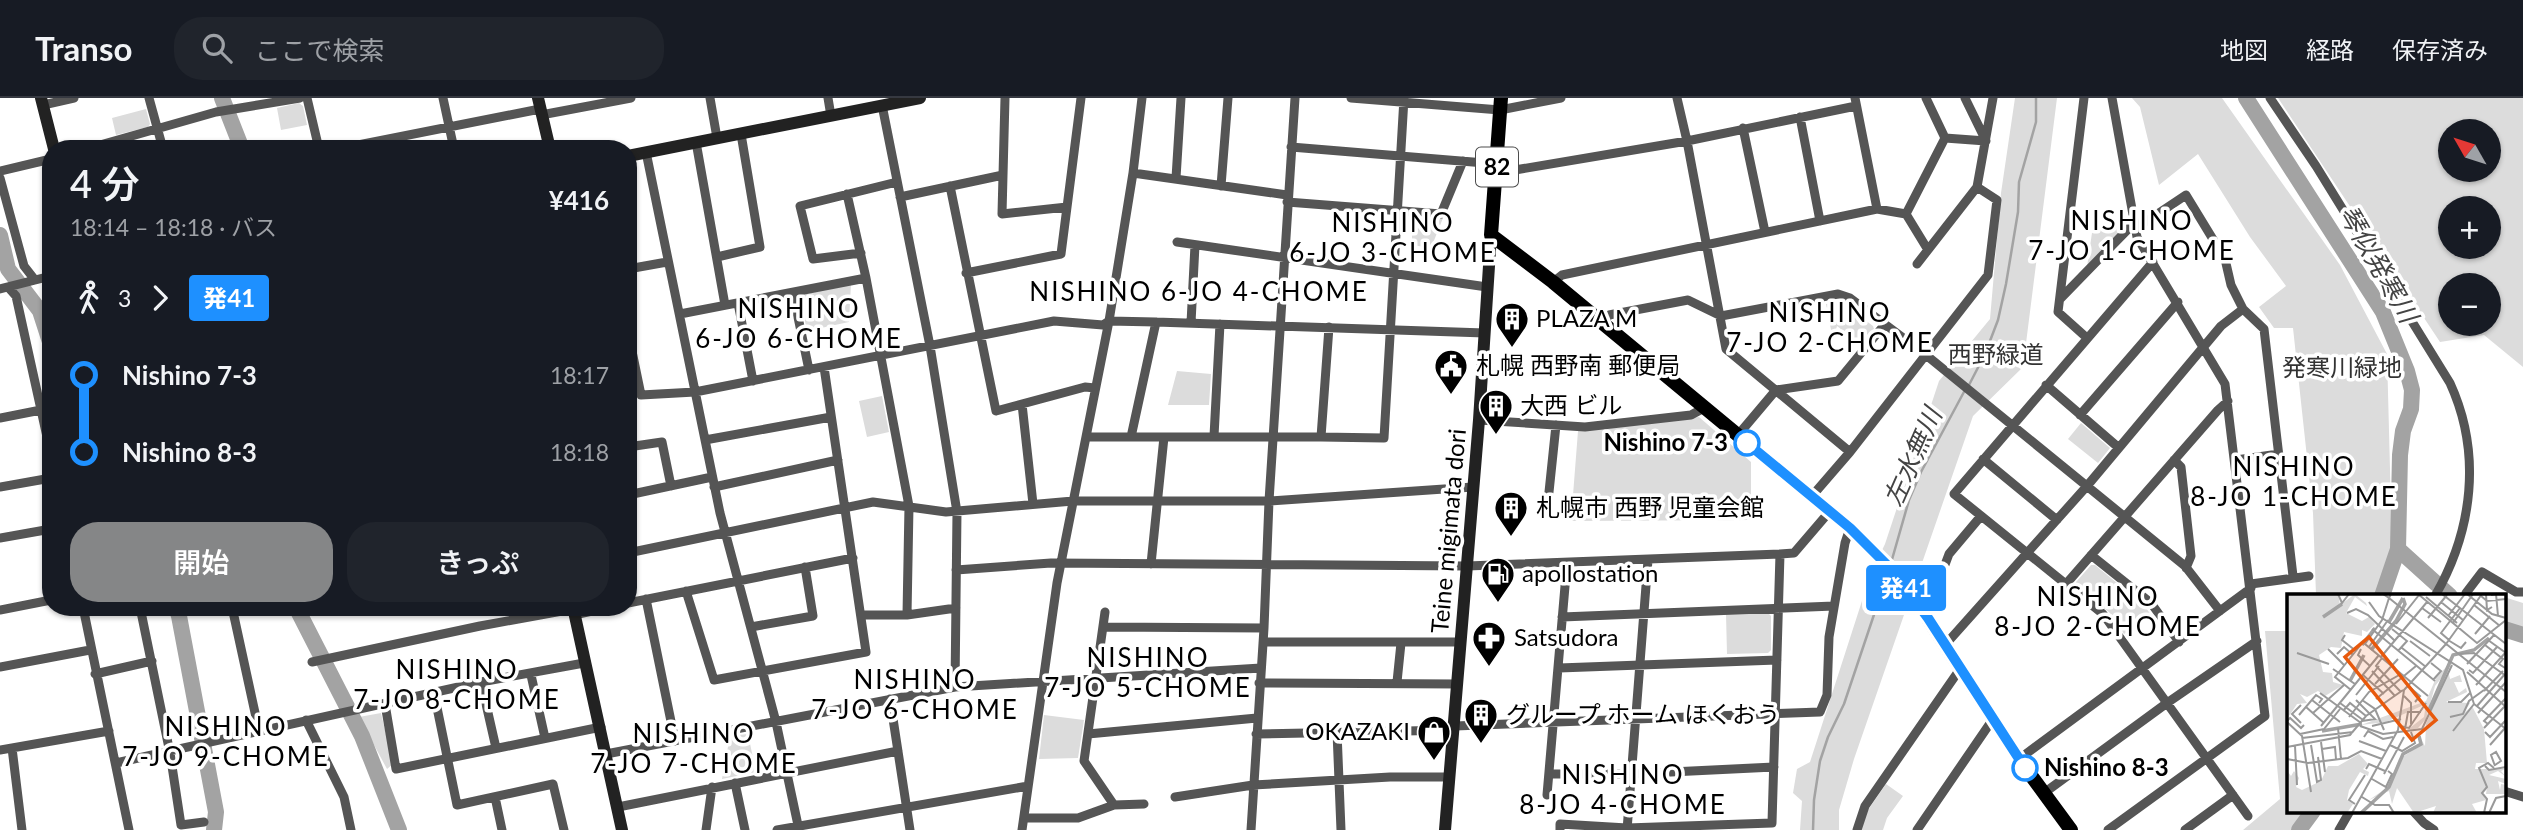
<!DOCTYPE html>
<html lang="ja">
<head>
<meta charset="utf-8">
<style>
	body { margin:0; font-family:Lato,"Noto Sans JP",sans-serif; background:#20242c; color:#f1f3f6; height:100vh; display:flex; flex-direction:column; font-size:26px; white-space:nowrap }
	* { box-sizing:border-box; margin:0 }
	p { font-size:23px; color:#9ea1a6 }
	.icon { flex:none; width:38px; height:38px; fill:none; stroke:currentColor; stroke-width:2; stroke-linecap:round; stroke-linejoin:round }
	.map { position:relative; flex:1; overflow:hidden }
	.side { position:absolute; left:42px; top:42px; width:595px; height:476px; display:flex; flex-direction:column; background:#171b24; border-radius:28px; box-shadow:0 2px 5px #0004 }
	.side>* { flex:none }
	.badge { padding:0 14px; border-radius:5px; font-size:24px; line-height:46px }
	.needle { width:46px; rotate:309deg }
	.buttons { position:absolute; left:2438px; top:21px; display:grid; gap:14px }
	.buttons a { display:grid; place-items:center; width:63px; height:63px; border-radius:50%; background:#171b24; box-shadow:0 2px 5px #0004; font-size:35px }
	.map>.badge { position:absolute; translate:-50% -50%; box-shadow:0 0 0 4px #fff }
	.legs { display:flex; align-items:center; gap:10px; height:77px; padding:0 28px; font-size:23px }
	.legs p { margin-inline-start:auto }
	.overview { display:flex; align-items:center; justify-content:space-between; height:119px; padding:0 28px }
	h1 { font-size:38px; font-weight:600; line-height:52px }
	.primary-button { display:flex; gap:14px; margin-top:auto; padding:14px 28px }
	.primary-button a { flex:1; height:80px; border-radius:28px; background:#858687; color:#fff; font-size:28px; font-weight:600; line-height:80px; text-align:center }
	.primary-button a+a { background:#20242c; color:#f1f3f6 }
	ul { padding:0 28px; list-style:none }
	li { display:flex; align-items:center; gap:24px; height:77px; font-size:26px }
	li i { display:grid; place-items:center; width:10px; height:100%; margin:0 9px; background:currentColor }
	li i::after { content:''; width:18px; height:18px; margin:-9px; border:5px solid; border-radius:50%; background:#171b24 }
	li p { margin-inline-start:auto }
	li:first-child i { background:linear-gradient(#0000 50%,currentColor 0) }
	li:last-child i { background:linear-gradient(currentColor 50%,#0000 0) }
	header { display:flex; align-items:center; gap:42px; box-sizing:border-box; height:98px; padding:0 35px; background:#171b24; border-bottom:2px solid #363941 }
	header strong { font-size:33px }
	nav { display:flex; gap:38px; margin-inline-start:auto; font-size:24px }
	.search { width:490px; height:63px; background:#20242c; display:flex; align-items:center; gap:18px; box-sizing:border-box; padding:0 24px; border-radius:28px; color:#9ea1a6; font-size:26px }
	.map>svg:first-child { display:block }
</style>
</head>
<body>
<header>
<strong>Transo</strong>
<div class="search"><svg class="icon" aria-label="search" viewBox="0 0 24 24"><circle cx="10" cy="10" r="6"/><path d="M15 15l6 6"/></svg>ここで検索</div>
<nav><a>地図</a><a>経路</a><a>保存済み</a></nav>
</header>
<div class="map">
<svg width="2523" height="732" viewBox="0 0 2523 732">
	<rect width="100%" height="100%" fill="#fff"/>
	<path fill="#dcdcdc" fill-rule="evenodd" d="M2015 0H2057L2023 269 1973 318 1854 661 1839 712V732H1800L1802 703 1793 695 1797 671 1810 664 1871 475 1885 446 1939 283 1990 221 2001 95Z
		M2132 0H2222L2340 167 2387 256 2392 448 2378 497H2316L2313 415 2293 230H2274L2259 209 2286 188 2250 139 2198 56 2159 87 2140 9Z
		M2278 0H2523V269L2484 237 2440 244ZM2450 33H2488V72H2450ZM2450 110H2488V149H2450ZM2450 187H2488V226H2450Z
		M299 5 303 8 307 27 281 32 277 10Z
		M146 11 150 26 148 29 116 37 112 20Z
		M1405 117 1443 120 1431 150 1412 147V134H1402L1403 119Z
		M2093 128 2123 132 2087 169Z
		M851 186 849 224 807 233 800 199 802 197Z
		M1841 204 1873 228 1874 231 1861 247 1837 228 1833 242 1826 206Z
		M1177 273 1211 276 1209 307H1168Z
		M882 298 889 334 867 339 859 303Z
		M1699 319 1751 364V422L1571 423 1578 333Z
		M2081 325 2110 350 2098 365 2068 341Z
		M2091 467H2095L2144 507 2151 517 2124 536 2109 514 2077 490 2076 484Z
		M2504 499 2523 505V540L2504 536Z
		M1726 516H1769L1771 518V552L1768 555 1727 556Z
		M2265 533H2288V713H2305L2294 732H2243L2280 701Z
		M381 615 393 666 387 671 359 619Z
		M1044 617 1084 622 1078 660 1039 661Z
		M748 636 756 674 722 681 730 638Z
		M1886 686 1903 698 1887 720 1883 732H1861L1868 712Z"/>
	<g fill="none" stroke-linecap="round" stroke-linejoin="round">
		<path stroke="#a3a3a3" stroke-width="2.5" d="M1969 287 1985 256 1998 222 2006 186 2018 114 2019 84 2036 24V0
			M1891 465 1909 402 1921 374 1965 292
			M1813 732 1814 702 1820 663 1828 639 1844 606 1888 475"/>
		<path stroke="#a3a3a3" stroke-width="16" d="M222 0 242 51
			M2246 0 2383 214 2407 273 2412 292 2411 311 2403 333 2400 357 2398 451 2382 498
			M0 137 8 171 40 213 51 247
			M2398 451 2450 498
			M176 509 179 518 216 714 214 732
			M296 509 362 638 399 732
			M2504 531 2523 537
			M2299 732 2313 713"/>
		<path stroke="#555" stroke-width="9" d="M149 0 163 51
			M307 0 319 51
			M443 0 454 51
			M710 0 717 40
			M828 0 831 18
			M1005 0 1002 116 1067 109
			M1351 0 1500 12 1561 0
			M1677 0 1687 43 1726 251 1850 354
			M1855 0 1877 111
			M1926 0 1945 40
			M2084 0 2058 214 2087 240
			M2270 0 2316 68 2450 285C2482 355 2473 432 2435 498
			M43 7 74 0
			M882 7 930 248 957 414 955 589
			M541 17 631 0
			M1800 19 1820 123
			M1743 30 1765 134
			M696 44 725 207
			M1291 49 1497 66
			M86 51 216 14 300 0
			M338 51 540 11
			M646 54 720 415 776 624 799 732
			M0 73 51 61
			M1133 75 1287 97
			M1497 75 1687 43 1856 8
			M0 80 24 168 35 182
			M1176 80 1181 0
			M950 88 996 313 1085 289 1095 290
			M1221 88 1228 0
			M847 96 866 180 909 408 907 517
			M900 99 1003 77
			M1287 104 1441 116 1463 63
			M1906 116 1945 40 1986 43 1965 0
			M2135 131 2186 97 2225 161 2231 187 2243 211 2264 231 2293 478
			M1177 144 1487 189
			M861 155 813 161 800 108 897 84
			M717 159 760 149 741 36
			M2153 164 1954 396 2103 516 2248 718
			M1917 166 1977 89 1993 0
			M628 171 667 164
			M966 175 1061 156 1081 0
			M1553 184 1562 177 1877 111 1906 116 1928 152
			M8 189 16 198 51 357
			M0 191 51 178
			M793 195 809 272
			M2060 201 2135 124
			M738 205 753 283
			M680 216 866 180
			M1191 225 1195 147
			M1603 226 1609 217 1688 202 1721 218 1838 196 1850 200 1926 257 2185 468 2220 513
			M628 234 641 297 695 294 1054 223 1103 227 1109 223 1156 224 1485 235
			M2046 287 2119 350
			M1022 306 1033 406
			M2080 317 2178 204
			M0 320 41 312
			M1479 322 1585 329 1691 317 1704 310
			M1738 337 1776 292 1838 283 1885 226
			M1214 338 1220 226
			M1086 339H1321L1329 229
			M1131 339 1156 224
			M1321 339 1384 340 1404 0
			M705 342 831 319
			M628 349 662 344 671 388
			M1983 361 2057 422
			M2174 362 2181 369 2191 458 2186 470
			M2236 362 2279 356
			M0 389 51 380
			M714 389 838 362
			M1549 394 1556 327
			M628 397 712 379
			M1812 398 1850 354 1988 177 1997 102 1977 89
			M0 440 51 431
			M628 455 873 404 946 414 1073 403H1269L1473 389
			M2091 457 2151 505 2179 544
			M1151 466 1164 339
			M956 472 1051 465 1467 468 1780 456 1794 455 1830 413
			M2066 486 2218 312 2228 303
			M2251 486 2309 478
			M686 493 714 582 866 554 824 269
			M2466 495 2482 474 2516 494H2523
			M646 501 675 643
			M628 505 853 460
			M83 509 129 732
			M140 509 170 655 181 727 204 724
			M232 509 259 633
			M0 512 51 502
			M1923 513 1931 504 1949 456 1981 418
			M1105 514 1084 663 1114 707
			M574 517 610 509
			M862 517H907L956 510
			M1562 519 1834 508
			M751 529 813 518 805 469
			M1104 529 1264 530
			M1263 544H1461
			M1945 547 2087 388 2221 228 2243 211
			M312 564 480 528 573 511
			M0 569 90 552
			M1559 570 1777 562
			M95 576 152 563
			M531 577 545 640
			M481 584 496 650
			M1397 584 1401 545
			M1259 585 1458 586
			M434 595 457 707 553 686 564 732
			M890 601 910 732
			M385 606 396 671 601 629
			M306 622 344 699 351 732
			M1455 628 1820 614 1827 597 1829 539 1845 445 1850 430
			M1337 634 1341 732
			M1088 636 1257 620
			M1256 636 1454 632
			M12 650 22 732
			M0 652 109 633
			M606 656 955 589 1261 570
			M2019 661 2251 490
			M116 665 481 584 584 565
			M1550 676H1630L1774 669
			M735 685 745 732
			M2504 693 2523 699
			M2044 695 2167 605 2257 543
			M1547 697 1567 465
			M495 699 502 732
			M1175 699 1253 687 1390 679H1449
			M618 709 898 653
			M2413 713 2424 725 2434 732
			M1024 720H1078L1114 707 1144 706
			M706 732 712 689
			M777 732 1028 688
			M1022 732 1057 485 1109 223 1133 75 1142 0
			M1251 732 1264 530 1269 403 1295 0
			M1560 732V726L1627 730 1772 725 1780 456
			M1627 732 1648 462
			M1857 732 1865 708 1960 571
			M1917 732 1993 621
			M2108 732 2265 618 2225 286 2137 139 2112 0
			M2185 732 2233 697
			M2339 732 2350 713"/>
		<path stroke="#222" stroke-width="12" d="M41 0 54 51
			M538 0 550 51
			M628 58 920 0
			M573 509 622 732
			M1445 732 1479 322 1491 137"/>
		<path stroke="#000" stroke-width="14" d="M1501 0 1491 137 1553 184 1850 430 1894 474 1923 513 2019 661 2071 732"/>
	</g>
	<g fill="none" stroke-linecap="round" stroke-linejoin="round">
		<defs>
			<path id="line-1" d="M1747 345 1850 430 1894 474 1928 520 2025 670"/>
		</defs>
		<use href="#line-1" stroke="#fff" stroke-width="16"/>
		<use href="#line-1" stroke="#1e90ff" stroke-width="10"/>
	</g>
	<defs>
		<symbol id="building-pin" viewBox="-11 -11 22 30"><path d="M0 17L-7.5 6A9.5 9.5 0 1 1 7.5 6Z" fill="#000" stroke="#fff"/><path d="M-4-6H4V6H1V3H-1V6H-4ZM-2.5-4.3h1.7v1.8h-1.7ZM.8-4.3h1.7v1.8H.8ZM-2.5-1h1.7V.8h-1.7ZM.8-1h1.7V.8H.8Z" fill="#fff"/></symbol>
		<symbol id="civic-pin" viewBox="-11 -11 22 30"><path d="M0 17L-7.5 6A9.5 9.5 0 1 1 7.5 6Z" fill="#000" stroke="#fff"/><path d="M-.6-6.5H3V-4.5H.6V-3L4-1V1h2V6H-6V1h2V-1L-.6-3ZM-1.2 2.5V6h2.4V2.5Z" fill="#fff"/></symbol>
		<symbol id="fuel-pin" viewBox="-11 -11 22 30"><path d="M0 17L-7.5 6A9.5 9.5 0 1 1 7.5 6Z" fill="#000" stroke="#fff"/><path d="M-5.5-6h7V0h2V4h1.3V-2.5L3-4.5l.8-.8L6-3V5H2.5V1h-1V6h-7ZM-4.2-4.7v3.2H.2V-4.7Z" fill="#fff"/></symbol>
		<symbol id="pharmacy-pin" viewBox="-11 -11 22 30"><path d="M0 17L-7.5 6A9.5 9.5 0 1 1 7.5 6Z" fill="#000" stroke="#fff"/><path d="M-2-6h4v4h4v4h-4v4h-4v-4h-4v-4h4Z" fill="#fff"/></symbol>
		<symbol id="shop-pin" viewBox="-11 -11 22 30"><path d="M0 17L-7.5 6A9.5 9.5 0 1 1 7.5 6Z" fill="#000" stroke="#fff"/><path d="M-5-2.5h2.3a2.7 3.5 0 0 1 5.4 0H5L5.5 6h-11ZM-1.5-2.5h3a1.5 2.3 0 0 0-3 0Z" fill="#fff"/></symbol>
	</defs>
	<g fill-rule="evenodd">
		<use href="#building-pin" x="1493" y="202" width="38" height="52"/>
		<use href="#civic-pin" x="1432" y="249" width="38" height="52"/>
		<use href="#building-pin" x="1477" y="289" width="38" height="52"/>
		<use href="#building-pin" x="1492" y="391" width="38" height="52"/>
		<use href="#fuel-pin" x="1479" y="457" width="38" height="52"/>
		<use href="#pharmacy-pin" x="1470" y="521" width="38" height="52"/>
		<use href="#building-pin" x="1462" y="598" width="38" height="52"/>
		<use href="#shop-pin" x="1415" y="615" width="38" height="52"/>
	</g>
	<g fill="#fff" stroke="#1e90ff" stroke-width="3.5">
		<circle cx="1747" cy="345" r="12"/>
		<circle cx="2025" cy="670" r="12"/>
	</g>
	<g text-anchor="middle" stroke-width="7" stroke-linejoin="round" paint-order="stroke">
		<rect fill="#fff" stroke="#4c4c4c" stroke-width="2" x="1476" y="49.5" width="42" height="39" rx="5"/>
		<g font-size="23" font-weight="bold" fill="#000">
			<text x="1497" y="77">82</text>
		</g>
		<g font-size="24" fill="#000" stroke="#fff" text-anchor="start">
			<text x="1536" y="229">PLAZA M</text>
			<text x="1476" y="276">札幌 西野南 郵便局</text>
			<text x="1520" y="316">大西 ビル</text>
			<text x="1536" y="418">札幌市 西野 児童会館</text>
			<text x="1522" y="484">apollostation</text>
			<text x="1514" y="548">Satsudora</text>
			<text x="1506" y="625">グループ ホーム ほくおう</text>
			<text x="1410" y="642" text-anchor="end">OKAZAKI</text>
		</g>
		<g font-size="24" fill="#333" stroke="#fff">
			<text x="1996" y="265">西野緑道</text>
			<text x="2342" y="278">発寒川緑地</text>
		</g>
		<g font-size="24" font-weight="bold" fill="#000" stroke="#fff" text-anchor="end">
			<text x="1728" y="353">Nishino 7-3</text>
			<text x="2044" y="678" text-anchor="start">Nishino 8-3</text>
		</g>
		<g font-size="24" fill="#000" stroke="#fff">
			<text transform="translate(1449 433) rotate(-85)" y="8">Teine migimata dori</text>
		</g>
		<g font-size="26" letter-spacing="2" fill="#000" stroke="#fff">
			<text x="2132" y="132">NISHINO<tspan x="2132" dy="30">7-JO 1-CHOME</tspan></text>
			<text x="1393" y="134">NISHINO<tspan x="1393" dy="30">6-JO 3-CHOME</tspan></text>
			<text x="1199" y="203">NISHINO 6-JO 4-CHOME</text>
			<text x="799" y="220">NISHINO<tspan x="799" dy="30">6-JO 6-CHOME</tspan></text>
			<text x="1830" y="224">NISHINO<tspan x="1830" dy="30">7-JO 2-CHOME</tspan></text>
			<text x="2294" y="378">NISHINO<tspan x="2294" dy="30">8-JO 1-CHOME</tspan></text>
			<text x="2098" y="508">NISHINO<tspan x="2098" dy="30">8-JO 2-CHOME</tspan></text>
			<text x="1148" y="569">NISHINO<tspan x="1148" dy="30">7-JO 5-CHOME</tspan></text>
			<text x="457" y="581">NISHINO<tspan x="457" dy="30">7-JO 8-CHOME</tspan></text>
			<text x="915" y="591">NISHINO<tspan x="915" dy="30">7-JO 6-CHOME</tspan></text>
			<text x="226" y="638">NISHINO<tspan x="226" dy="30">7-JO 9-CHOME</tspan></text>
			<text x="694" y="645">NISHINO<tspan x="694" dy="30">7-JO 7-CHOME</tspan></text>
			<text x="1623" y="686">NISHINO<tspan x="1623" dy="30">8-JO 4-CHOME</tspan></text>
		</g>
		<g font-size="26" font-style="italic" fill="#444" stroke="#fff">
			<text transform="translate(2378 166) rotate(60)" y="9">琴似発寒川</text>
			<text transform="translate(1913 359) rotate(-66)" y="9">左水無川</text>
		</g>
	</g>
	<g transform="translate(2287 496)">
		<rect width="219" height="219" fill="#fff"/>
		<path d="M0 0H51L53 11 68 0 79 9 80 12 68 3 59 19 75 27 82 23 88 30 80 38 75 36V42L57 38 54 54 44 53 32 61 36 78 45 79 46 88 56 91 38 102 31 97 20 103 13 100 20 109 10 110 0 125ZM160 72 163 85 173 81 175 88H167L172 99 179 94 180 98 159 108 183 109 177 119 185 112 197 135 200 169H189L188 175H218L214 177 218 182 211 177 202 181 219 185V190L211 187 213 196 214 190 219 191V200H199L200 193 195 198 199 206 185 210 190 219H146L149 212 127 219 110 194 105 210 102 197 82 206 101 193 112 165 133 152V143L138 152 139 130 160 77 148 92 139 125 131 134 119 137 137 123 139 110 99 128 74 131 139 107 149 84ZM72 160 81 170 76 175 82 178 81 182 73 178 62 196 60 206 66 210 60 219H0L1 178 4 182 7 177 12 184 9 193 15 196 34 187 41 172H51Z" fill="#dcdcdc"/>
		<path fill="none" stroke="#a3a3a3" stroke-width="3.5" d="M36 23 55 10M102 28 116 4M75 51 88 34M84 56 109 27 118 10 116 4M63 87 77 61M142 116 166 61 187 56 202 44M35 137 75 130M74 219 102 193 116 160 134 150 132 142"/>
		<path fill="none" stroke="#999" stroke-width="2" d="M51 0 55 9 62 0M96 0 102 4 95 26 78 50 141 102M104 0 102 4 219 98M131 0 190 49 219 26M155 0 219 50M180 0 205 20 219 24M199 0 200 16 205 13M204 1 209 0 211 22M194 2 200 7 219 5M139 3 170 29M82 8 92 22 176 76 187 110 219 135M154 8 176 26M187 11 213 32M135 14 154 28M60 19 69 15 81 21 108 47M161 22 178 0M141 24 160 1M166 29 186 0M109 30 132 1M85 35 148 87M105 35 120 47 111 57M188 40 203 22M58 41 55 46 69 57M161 46 174 54 179 48M162 46 154 39 173 14M201 46 219 59M123 47 143 62M159 50 195 0M198 51 216 65 212 70 218 74M82 53 101 26M115 54 139 73M41 55 57 71M74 55 71 61 83 72M10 59 42 70M50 60 57 53 66 61M172 60 187 59 219 82M94 63 140 8M95 64 89 72 114 98M144 69 154 77 146 86M180 70 207 41M46 75 68 90M182 76 186 79 210 53M85 77 108 102M180 78 219 113M76 81 97 100M88 90 111 65M120 91 133 102 128 108M189 91 219 58M64 96 48 83 76 48M197 97 216 77M33 99 74 129M69 101 92 72M117 102 124 109V130M89 105 129 72M25 106 53 128M69 106 88 125 75 127M75 106 88 115 97 136M161 108H174L183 99M53 109 76 126M190 112 218 80M19 113 37 129M56 117 63 109 79 122M26 119 57 91M191 119 219 88M12 121 29 101 35 105 32 109M62 123 82 98 114 80M163 123 176 120 182 107 197 96M0 127 3 124 14 134 17 131M0 128 15 142 24 198M14 129 5 120 14 111M201 130 197 127 219 104M34 132 92 61M73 132 96 140 135 135 165 71M85 132 114 125M113 132 122 134 139 109M51 134 54 165M197 134 218 112M118 135 121 118H134M166 137 187 110M198 138 203 143 219 126M13 140 37 135 53 115M77 143 81 137 96 145 106 143M15 144 66 138M72 147 99 157M34 148 38 178M24 151 30 188 34 186 31 163M103 151 115 157 128 149 124 138M203 151 218 134M8 152 10 191M0 153 63 141 79 122 116 96M35 155 48 153 49 165M0 165 21 169 61 164 74 157 95 165M208 171 214 167 209 158 204 161 208 172M198 172 202 176 219 173M79 175 82 170 98 177M97 180 117 143M85 185 99 193 105 180 101 177M75 203 88 211H102L107 219M68 210 62 206 78 181M65 219 111 136 117 96 159 50M197 219 200 205 195 199 200 193 192 174 201 169 207 174M202 219 209 204 219 202"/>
		<path fill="#e8590c" fill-opacity="0.15" stroke="#e8590c" stroke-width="3.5" d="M82 43 149 126 125 146 58 63Z"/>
		<rect width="219" height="219" fill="none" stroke="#000" stroke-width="3.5"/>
	</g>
</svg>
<div class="buttons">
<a><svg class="needle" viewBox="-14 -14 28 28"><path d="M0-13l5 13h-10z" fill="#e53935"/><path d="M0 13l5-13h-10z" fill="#9ea1a6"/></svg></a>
<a>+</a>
<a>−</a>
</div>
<b class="badge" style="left:1906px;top:490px;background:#1e90ff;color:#fff">発41</b>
<section class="side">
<div class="overview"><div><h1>4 分</h1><p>18:14 – 18:18 · バス</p></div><b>¥416</b></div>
<div class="legs"><svg class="icon" aria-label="walk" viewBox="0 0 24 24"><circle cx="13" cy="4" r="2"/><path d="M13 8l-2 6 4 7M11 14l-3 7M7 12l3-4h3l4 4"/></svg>3<svg class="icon" aria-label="forward" viewBox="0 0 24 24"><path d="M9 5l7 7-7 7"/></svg><b class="badge" style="background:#1e90ff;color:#fff">発41</b></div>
<ul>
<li><i style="color:#1e90ff"></i><b>Nishino 7-3</b><p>18:17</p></li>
<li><i style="color:#1e90ff"></i><b>Nishino 8-3</b><p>18:18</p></li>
</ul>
<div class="primary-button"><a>開始</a><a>きっぷ</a></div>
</section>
</div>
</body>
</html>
